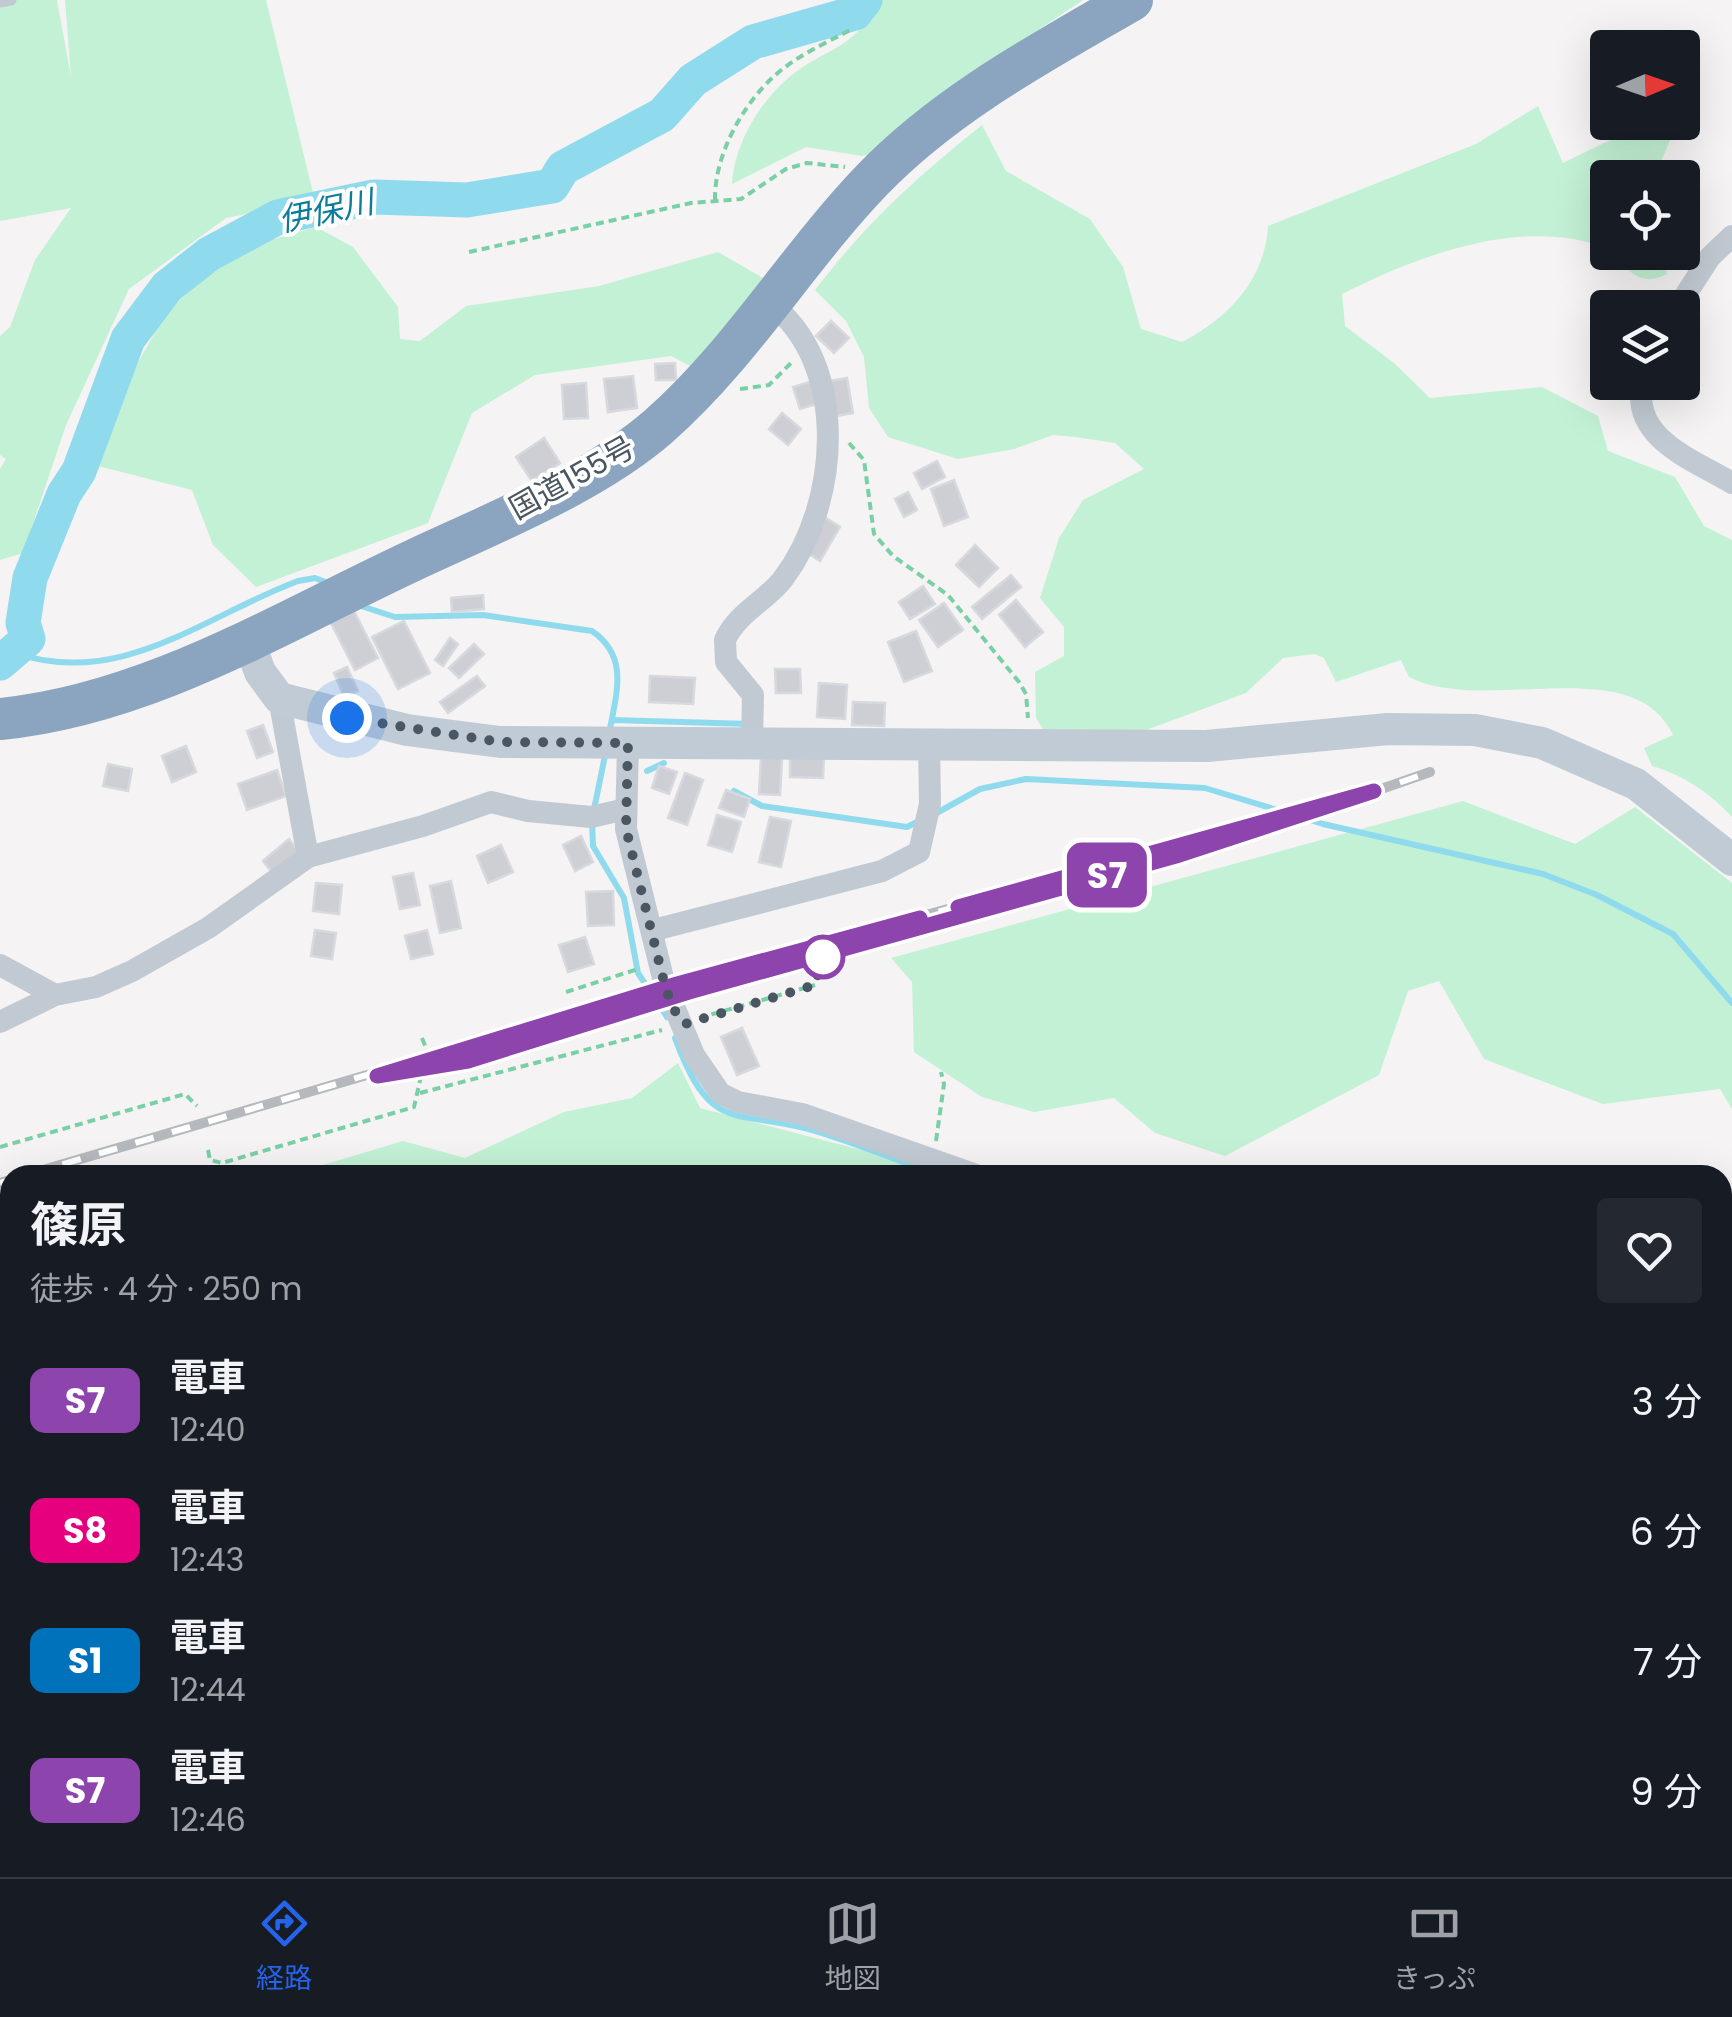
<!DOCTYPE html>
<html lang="ja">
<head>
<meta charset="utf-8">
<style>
	body { margin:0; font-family:Poppins,"Noto Sans JP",sans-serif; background:#242831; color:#f1f3f6; height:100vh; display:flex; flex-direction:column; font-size:38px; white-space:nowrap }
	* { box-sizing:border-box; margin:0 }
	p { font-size:32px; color:#9ea1a6 }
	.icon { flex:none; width:55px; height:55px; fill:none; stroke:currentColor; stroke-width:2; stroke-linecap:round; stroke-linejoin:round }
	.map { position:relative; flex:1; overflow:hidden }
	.sheet { position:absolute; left:0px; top:1165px; width:1732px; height:712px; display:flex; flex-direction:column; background:#171b24; border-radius:30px 30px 0 0; box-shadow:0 10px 40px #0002 }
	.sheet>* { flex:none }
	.badge { padding:0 20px; border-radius:15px; font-size:35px; line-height:65px }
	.needle { width:65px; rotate:88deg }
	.tools { position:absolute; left:1590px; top:30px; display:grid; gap:20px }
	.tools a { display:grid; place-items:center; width:110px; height:110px; border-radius:10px; background:#171b24; box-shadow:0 10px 40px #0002; font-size:50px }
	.you { position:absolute; width:50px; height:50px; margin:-25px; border:8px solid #fff; border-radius:50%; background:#1a73e8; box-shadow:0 0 0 15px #1a73e833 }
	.map>.badge { position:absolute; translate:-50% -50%; box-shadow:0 0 0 5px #fff }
	.round { display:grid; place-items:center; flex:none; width:105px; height:105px; border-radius:10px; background:#242831 }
	.head { display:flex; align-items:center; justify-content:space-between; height:170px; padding:0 30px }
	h1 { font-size:48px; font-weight:700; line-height:75px }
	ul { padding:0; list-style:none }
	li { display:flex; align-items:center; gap:30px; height:130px; padding:0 30px }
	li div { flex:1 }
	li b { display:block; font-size:38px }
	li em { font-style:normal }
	li .badge { min-width:110px; font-weight:700; text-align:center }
	.tab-bar { display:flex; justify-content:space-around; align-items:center; height:140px; border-top:2px solid #363941; background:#171b24; font-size:28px; color:#9ea1a6 }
	.tab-bar a { display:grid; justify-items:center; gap:5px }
	.tab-bar .on { color:#2563eb }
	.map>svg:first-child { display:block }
</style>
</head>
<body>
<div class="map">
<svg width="1732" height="1877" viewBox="0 0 1732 1877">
	<rect width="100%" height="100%" fill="#f5f3f3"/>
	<path fill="#c3f1d5" d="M0 0H57L71 77 65 0H266L315 201 226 218 129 289 66 425 23 553 0 560V469L6 459 0 455V336L10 327 35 260 71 208 0 221Z
		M877 0H1083L990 62 891 147 862 156 806 147 732 184C734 147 757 106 785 81 821 48 858 51 877 0Z
		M1538 106 1563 163 1645 123 1682 122 1683 114H1695V129L1672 136 1654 177 1608 178 1607 248C1521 216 1420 255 1342 294L1345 326 1394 363 1430 398 1542 387 1598 416 1608 451 1675 477 1704 526 1732 540V817C1710 793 1684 775 1652 766L1644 748 1673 735C1633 649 1484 716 1409 677L1401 660 1336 682 1324 658 1314 654 1283 658 1246 693 1141 732 1044 731 1036 718 1035 672 1064 656V627L1040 598 1059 538 1083 500 1144 469 1115 443 1076 437 1053 435 1014 449 958 459 888 437 869 408 864 357 846 321 815 290C868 221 915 179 982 125L1006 171 1090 219 1123 267 1141 329 1182 342C1228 318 1265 280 1268 226L1476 144Z
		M316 227 353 247 398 307 400 339 420 341 466 306 599 286 718 252 765 279 692 367 671 356 535 375 472 413 428 523 256 587 213 545 192 490 90 464 123 389 166 313 232 251Z
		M1611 253H1662L1667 274C1641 288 1629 271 1611 253Z
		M1463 801 1575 844 1635 807 1732 883V1109L1720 1089 1603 1104 1484 1059 1439 981 1408 991 1379 1075 1225 1156 1155 1133 1114 1098 1034 1112 982 1097 914 1052 912 982 891 958Z
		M678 1063 700 1108 865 1151 929 1175H289L403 1141 465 1158 564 1112 632 1098Z
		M10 1205V1261L0 1259V1207Z
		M10 1451V1708L0 1686V1453Z
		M226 1868H1596V1875L1604 1877H198Z"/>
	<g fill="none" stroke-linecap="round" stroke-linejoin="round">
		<path stroke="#90daee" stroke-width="6" d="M358 605 395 617 483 615 592 631C630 657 616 694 609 734
			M15 653C121 689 204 616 298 581L315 578 328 583
			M612 720 750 724
			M606 751 592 819 593 846 624 898 638 973 667 1017
			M647 771 664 763
			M734 791 762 806 907 827 921 820
			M933 815 980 789 1026 779 1205 788 1323 824 1543 874 1597 895 1673 934 1732 1003
			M675 1038C712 1138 735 1107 819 1132 858 1144 898 1160 936 1175
			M1310 1868 1316 1877"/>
		<path stroke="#90daee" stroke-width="35" d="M0 663 28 639 23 623 30 578 64 494 79 471 128 339 167 287 209 254 278 217 374 197 467 200 552 186 563 168 662 115 693 80 753 42 855 13 865 0"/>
	</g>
	<path fill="#cdcfd5" stroke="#d7d9de" stroke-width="2.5" d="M831 321 849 338 834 353 816 336Z
		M675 363 676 380H656L655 364Z
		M633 376 637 408 608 412 604 379Z
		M847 378 853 413 836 416 830 381Z
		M813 381 820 403 800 409 793 387Z
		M586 383 588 418 564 419 562 385Z
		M782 413 801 429 788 445 769 429Z
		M544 438 560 463 532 481 516 457Z
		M937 461 945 477 922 489 914 473Z
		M954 480 968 517 944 526 931 489Z
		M908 492 917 510 904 517 895 499Z
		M823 516 840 527 820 561 803 550Z
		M975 545 998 568 979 587 956 565Z
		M1011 575 1021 587 982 619 972 607Z
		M923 586 935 604 910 619 899 602Z
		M483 595 484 609 452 612 451 598Z
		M1016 600 1043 632 1025 647 999 615Z
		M944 603 963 630 938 647 919 620Z
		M354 611 378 658 355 670 331 623Z
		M404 621 430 673 398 689 372 637Z
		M916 631 932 671 904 682 888 642Z
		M450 638 458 644 443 666 435 660Z
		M474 644 484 654 459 678 449 668Z
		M347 667 358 691 344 697 334 673Z
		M775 669H800L801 693H776Z
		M477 676 485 686 448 713 440 702Z
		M650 676 695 678 693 704 649 702Z
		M819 683 847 685 845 719 817 717Z
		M853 702 885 703 884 726 852 725Z
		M263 725 273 752 257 758 247 731Z
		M186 746 196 772 172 782 162 756Z
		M790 753 824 754 823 778 790 777Z
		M761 756 782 758 780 795 759 794Z
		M108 764 132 769 128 791 103 786Z
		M659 766 677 772 669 794 652 788Z
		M277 770 286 796 247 810 238 784Z
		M685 773 703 780 687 825 668 818Z
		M726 790 750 799 744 817 719 808Z
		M717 815 741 822 732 852 708 845Z
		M770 817 791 821 781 867 759 862Z
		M581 836 593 862 575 871 563 845Z
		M289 839 300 853 274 875 263 861Z
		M501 845 513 872 488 883 477 856Z
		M413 873 420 905 400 909 393 877Z
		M451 881 461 928 440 933 430 886Z
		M316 883 342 885 339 914 313 911Z
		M613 891 614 925 588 926 586 892Z
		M315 930 336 933 332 959 311 956Z
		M427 930 433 954 411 959 405 936Z
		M585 937 594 964 568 972 559 945Z
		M742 1028 759 1066 737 1075 721 1037Z
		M8 1334 10 1354 0 1356V1335Z"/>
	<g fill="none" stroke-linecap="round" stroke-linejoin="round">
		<path stroke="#7ad0a6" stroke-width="4" stroke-dasharray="8 5" stroke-linecap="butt" d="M715 200C714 152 748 93 788 65 807 51 830 41 850 30
			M469 252 691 203 741 199 786 169 807 163 845 167
			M740 389 769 385 791 363
			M849 443 864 460 874 534 893 556 948 595 1019 682 1026 694 1028 718
			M566 992 638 969
			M699 1018 815 985
			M420 1093 662 1030
			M936 1141 944 1084 941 1072
			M0 1147 185 1094 197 1106
			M208 1150 210 1160 222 1163 414 1107 427 1050 421 1036
			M1722 1576 1732 1560
			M161 1872V1877"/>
		<path stroke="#c1cad2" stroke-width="11" d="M0 2 11 0"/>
		<path stroke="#c1cad2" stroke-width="22" d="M1677 308 1710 257 1732 236
			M1643 382C1629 438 1694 460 1732 483
			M279 698 308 857
			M752 740 753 695 726 662 725 640C737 613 766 601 783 579 840 504 850 364 770 303
			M628 743 626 829 664 982 694 1055 720 1093 738 1102 802 1114 976 1175
			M654 930 882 871 919 852 930 804 929 742
			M0 965 55 995
			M0 1022 55 995 96 987 132 971 208 928 308 857 423 826 491 802 528 811 591 817 626 809
			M0 1848 10 1852
			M37 1868 41 1877
			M1289 1868 1296 1877"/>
		<path stroke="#c1cbd6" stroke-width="32" d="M248 639 260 672 279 698 407 730 500 742 1207 746 1388 729 1475 730 1542 743 1636 784 1732 860"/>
		<path stroke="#8ba5c1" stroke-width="42" d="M0 719C147 705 283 621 414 560 493 523 594 483 659 426 741 354 797 258 872 180 945 104 1042 52 1132 0"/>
		<defs>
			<path id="rail" d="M1364 795 1430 772
				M26 1175 677 984 1374 791
				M0 1183 10 1180"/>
		</defs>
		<use href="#rail" stroke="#b5b8bd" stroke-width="10"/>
		<use href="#rail" stroke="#fff" stroke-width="6" stroke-dasharray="19" stroke-linecap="butt"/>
	</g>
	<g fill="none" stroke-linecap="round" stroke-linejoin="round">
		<defs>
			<path id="line" d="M920 918 677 984 377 1076 468 1061 689 992 1176 856 1374 791 958 907"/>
		</defs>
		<use href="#line" stroke="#fff" stroke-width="22"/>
		<use href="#line" stroke="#8e44ad" stroke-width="15"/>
		<path stroke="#4a5661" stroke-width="10" stroke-dasharray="0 18" d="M347 718 500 742 628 743 626 829 664 982 672 1007 685 1024 815 985 823 957"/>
	</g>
	<circle fill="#fff" stroke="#8e44ad" stroke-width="5" cx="823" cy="957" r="20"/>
	<g text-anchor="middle" stroke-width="8" stroke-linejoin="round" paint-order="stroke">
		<g font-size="30" fill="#4a5661" stroke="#fff">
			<text transform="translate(572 478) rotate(-29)" y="10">国道155号</text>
		</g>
		<g font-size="32" font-style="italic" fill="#0c7c9b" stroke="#fff">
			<text transform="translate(326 211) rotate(-12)" y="11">伊保川</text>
		</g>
	</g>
</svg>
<div class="tools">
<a><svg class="needle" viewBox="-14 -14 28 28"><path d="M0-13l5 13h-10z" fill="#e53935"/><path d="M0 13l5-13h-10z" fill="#9ea1a6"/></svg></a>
<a><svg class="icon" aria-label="locate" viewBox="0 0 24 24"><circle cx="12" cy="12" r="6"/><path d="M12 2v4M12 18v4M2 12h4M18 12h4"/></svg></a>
<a><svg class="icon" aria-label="layers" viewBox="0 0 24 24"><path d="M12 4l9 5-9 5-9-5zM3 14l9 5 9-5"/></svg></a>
</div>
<div class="you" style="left:347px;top:718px"></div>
<b class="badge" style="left:1107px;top:875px;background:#8e44ad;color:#fff">S7</b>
<section class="sheet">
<div class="head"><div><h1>篠原</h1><p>徒歩 · 4 分 · 250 m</p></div><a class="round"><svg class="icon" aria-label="heart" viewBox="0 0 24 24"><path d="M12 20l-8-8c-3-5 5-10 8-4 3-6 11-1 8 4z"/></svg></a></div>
<ul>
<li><span class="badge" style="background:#8e44ad;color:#fff">S7</span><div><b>電車</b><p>12:40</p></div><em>3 分</em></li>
<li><span class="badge" style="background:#e6007e;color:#fff">S8</span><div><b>電車</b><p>12:43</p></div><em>6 分</em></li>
<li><span class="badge" style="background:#0072bc;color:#fff">S1</span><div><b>電車</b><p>12:44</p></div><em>7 分</em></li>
<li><span class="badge" style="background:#8e44ad;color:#fff">S7</span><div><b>電車</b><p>12:46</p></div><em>9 分</em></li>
</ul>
</section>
</div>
<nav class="tab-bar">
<a class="on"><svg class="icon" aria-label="directions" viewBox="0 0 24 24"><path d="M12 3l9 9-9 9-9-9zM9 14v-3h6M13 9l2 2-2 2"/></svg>経路</a>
<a><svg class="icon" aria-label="map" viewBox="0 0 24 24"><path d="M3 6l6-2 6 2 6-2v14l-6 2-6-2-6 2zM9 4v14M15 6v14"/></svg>地図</a>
<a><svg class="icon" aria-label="tickets" viewBox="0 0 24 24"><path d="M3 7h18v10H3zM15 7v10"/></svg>きっぷ</a>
</nav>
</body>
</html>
